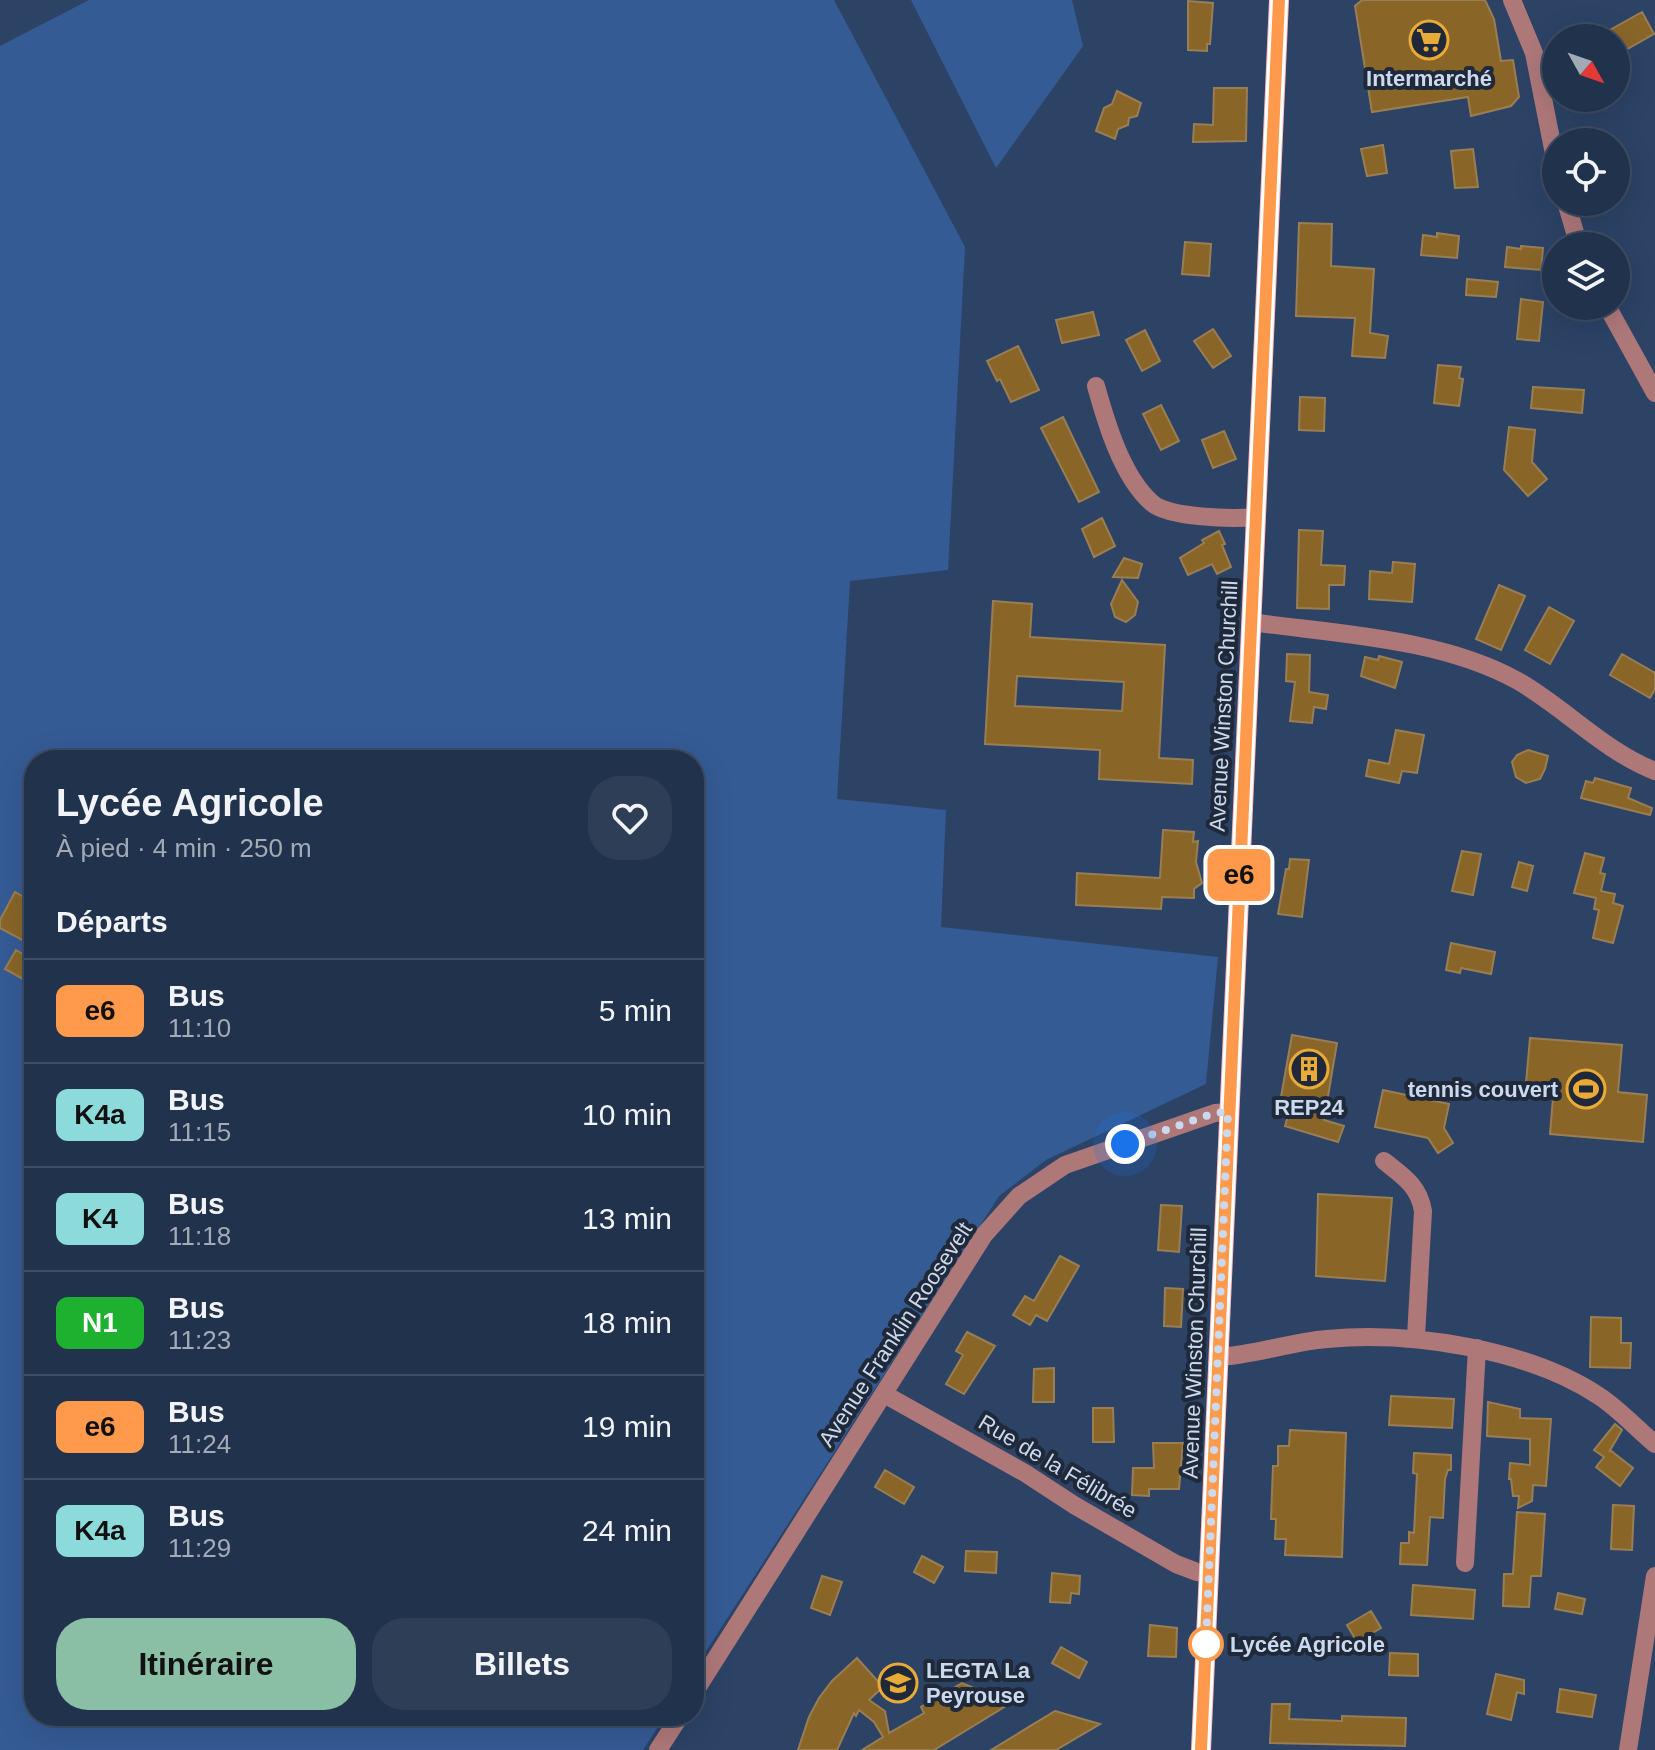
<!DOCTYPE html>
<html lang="fr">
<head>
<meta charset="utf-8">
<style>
	body { margin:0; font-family:Helvetica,sans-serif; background:#2d3e56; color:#f1f3f6; height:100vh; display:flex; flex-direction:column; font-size:30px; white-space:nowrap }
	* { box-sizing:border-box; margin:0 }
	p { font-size:26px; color:#a2aab5 }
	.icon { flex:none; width:44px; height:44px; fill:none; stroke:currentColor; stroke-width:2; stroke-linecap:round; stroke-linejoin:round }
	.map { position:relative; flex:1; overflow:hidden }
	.sheet { position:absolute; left:24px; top:750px; width:680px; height:976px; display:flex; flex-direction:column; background:#21324c; border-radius:32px; box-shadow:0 8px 32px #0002,0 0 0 2px #3e4d64 }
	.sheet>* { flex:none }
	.badge { padding:0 16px; border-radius:12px; font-size:28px; line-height:52px }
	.needle { width:52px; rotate:130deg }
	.fabs { position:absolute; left:1542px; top:24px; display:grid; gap:16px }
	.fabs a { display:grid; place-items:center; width:88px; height:88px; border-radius:50%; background:#21324c; box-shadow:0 8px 32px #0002,0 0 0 2px #3e4d64; font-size:40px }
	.you { position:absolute; width:40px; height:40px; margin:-20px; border:6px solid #fff; border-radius:50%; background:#1a73e8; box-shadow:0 0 0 12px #1a73e833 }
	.map>.badge { position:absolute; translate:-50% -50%; box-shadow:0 0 0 4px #fff }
	h2 { padding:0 32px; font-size:30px; line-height:72px }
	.round { display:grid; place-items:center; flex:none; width:84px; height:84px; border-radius:32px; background:#2d3e56 }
	.head { display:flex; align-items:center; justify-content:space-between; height:136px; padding:0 32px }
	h1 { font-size:38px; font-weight:700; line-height:60px }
	.primary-button { display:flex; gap:16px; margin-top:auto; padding:16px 32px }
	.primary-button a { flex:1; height:92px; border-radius:32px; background:#8abfa5; color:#111; font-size:32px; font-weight:700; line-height:92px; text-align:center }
	.primary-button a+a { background:#2d3e56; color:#f1f3f6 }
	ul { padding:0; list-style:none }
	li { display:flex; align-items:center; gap:24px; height:104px; padding:0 32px; border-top:2px solid #3e4d64 }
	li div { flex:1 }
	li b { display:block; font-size:30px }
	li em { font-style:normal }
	li .badge { min-width:88px; font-weight:700; text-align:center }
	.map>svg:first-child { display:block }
</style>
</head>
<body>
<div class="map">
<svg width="1655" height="1750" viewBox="0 0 1655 1750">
	<rect width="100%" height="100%" fill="#2c4366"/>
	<path fill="#355b95" d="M89 0H834L965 247 948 570 850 581 837 799 946 810 941 927 1218 957 1206 1084 1046 1160 999 1196 694 1670V760H34V1716H665L643 1750H0V46Z
		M911 0H1072L1083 46 996 168Z"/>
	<path fill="#896528" stroke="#997e54" stroke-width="2" fill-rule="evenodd" d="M1362 0H1485L1494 19 1501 61 1513 60 1519 97 1511 106 1471 116 1468 97 1372 112 1355 6Z
		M1188 1 1213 3 1210 44H1207V51L1188 50Z
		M1642 12 1654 34 1622 52 1616 38H1613L1608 31Z
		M1214 88H1247L1246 141 1193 142 1194 124 1213 125Z
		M1117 91 1141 103 1137 116 1129 118 1128 125 1118 129 1115 139 1096 131 1104 108 1112 104Z
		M1383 145 1387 173 1367 176 1361 149Z
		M1473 149 1478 187 1455 188 1451 151Z
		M1299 223 1332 224 1331 266 1374 269 1370 333 1388 336 1385 358 1352 356 1355 318 1296 316Z
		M1437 233 1459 236 1457 258 1421 255 1423 235 1437 237Z
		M1185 242 1211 244 1209 276 1182 274Z
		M1521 246 1543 248 1541 270 1505 267 1507 247 1521 249Z
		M1467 279 1498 282 1496 297 1466 295Z
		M1521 299 1543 302 1539 341 1517 339Z
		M1093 312 1099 335 1062 343 1056 320Z
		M1213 329 1231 356 1213 368 1194 341Z
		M1145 330 1160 361 1142 371 1126 340Z
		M1018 346 1039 390 1011 402 1000 379 997 381 987 361Z
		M1438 365 1461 367 1459 378 1463 379 1459 406 1434 403Z
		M1533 387 1584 390 1582 413 1531 408Z
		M1300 397 1325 398 1324 431 1299 430Z
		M1161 405 1179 441 1161 450 1143 414Z
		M1063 417 1099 492 1079 502 1041 428Z
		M1509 427 1535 430 1532 462 1547 479 1528 496 1504 470Z
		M1224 431 1236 459 1213 468 1202 440Z
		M1102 518 1115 546 1094 557 1082 529Z
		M1299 530 1323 531 1321 565 1345 566 1344 585H1329V609L1297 608Z
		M1219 531 1225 544 1222 545 1231 567 1217 574 1212 564 1188 575 1180 558 1204 543 1202 540Z
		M1124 558 1142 564 1138 578 1113 577Z
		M1393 562 1415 564 1412 602 1369 599 1370 571 1392 573Z
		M1122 580 1138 602 1135 615 1126 622 1115 617 1111 604Z
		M1499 585 1525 596 1501 650 1476 639Z
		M993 601 1032 604 1030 637 1165 645 1159 758 1193 760 1192 784 1099 779 1100 750 985 744ZM1017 676 1124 682 1122 711 1015 706Z
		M1549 607 1574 621 1550 664 1525 650Z
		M1287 654 1310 655 1309 692 1328 695 1326 709 1314 707 1312 723 1290 721 1295 682 1286 681Z
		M1622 654 1655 673V689L1650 698 1610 675Z
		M1379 656 1402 662 1395 688 1361 676 1365 657 1378 660Z
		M1396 730 1424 735 1417 773 1402 771 1399 783 1366 776 1369 760 1389 764Z
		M1528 750 1548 756 1545 769 1540 779 1526 783 1516 777 1512 762 1517 755Z
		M1595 778 1631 788 1628 798 1652 808 1650 815 1581 798 1586 781 1593 783Z
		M1163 830 1194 832 1193 842 1198 841 1196 862 1202 883 1194 889V898L1162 897 1161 909 1076 905 1077 873 1160 878Z
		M1462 851 1481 854 1473 895 1452 891Z
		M1585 853 1604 858 1600 873 1605 874 1601 891 1615 894 1613 903 1623 906 1613 943 1593 938 1599 910 1594 909 1596 898 1574 893Z
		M1290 859 1309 860 1302 917 1278 914 1286 869H1289Z
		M1519 862 1533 866 1527 891 1512 887Z
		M15 892 34 903V922L24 941 0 928V920Z
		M1451 943 1495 952 1491 974 1461 968 1460 973 1446 970Z
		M16 950 34 961V985L5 969Z
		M1292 1035 1337 1043 1324 1120 1344 1126 1338 1142 1285 1126 1292 1101 1281 1097Z
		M1530 1038 1622 1045 1618 1092 1647 1095 1643 1142 1550 1134 1554 1086 1526 1083Z
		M1383 1090 1449 1104 1444 1128 1453 1143 1438 1153 1428 1138 1375 1127Z
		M1318 1194 1392 1198 1385 1281 1316 1276Z
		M1161 1205 1182 1206 1179 1252 1158 1250Z
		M1060 1256 1079 1266 1047 1321 1036 1315 1030 1325 1013 1315 1025 1296 1034 1301Z
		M1165 1288 1183 1289 1181 1327 1164 1326Z
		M1591 1317 1621 1318V1343H1631L1630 1368 1590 1367Z
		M967 1332 995 1346 964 1394 946 1384 963 1355 956 1351Z
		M1054 1368V1402H1033L1034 1369Z
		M1391 1396 1454 1399 1452 1428 1389 1425Z
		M1488 1402 1520 1409V1418L1551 1419 1546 1486 1533 1485 1532 1501 1518 1508 1519 1496H1513L1511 1479H1509L1510 1463 1530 1465V1439L1487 1436Z
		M1093 1408H1113L1114 1442H1093Z
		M1615 1424 1622 1430 1609 1452 1610 1450 1633 1468 1620 1486 1596 1467 1604 1457 1594 1450Z
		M1290 1430 1346 1433 1342 1557 1285 1555 1286 1539H1275L1276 1519H1271L1273 1466H1278V1446H1289Z
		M1153 1443H1183L1179 1489H1149V1496L1132 1495 1133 1468H1154Z
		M1414 1453 1451 1455V1470H1448L1445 1479 1443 1518 1430 1517 1427 1565 1400 1564 1401 1543H1409V1532L1414 1533 1417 1474 1413 1473Z
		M885 1470 914 1487 904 1504 875 1487Z
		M1613 1505 1634 1506 1632 1550 1611 1549Z
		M1517 1512 1545 1514 1541 1576H1531L1529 1607 1503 1606 1504 1574H1513Z
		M966 1551 997 1552 996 1573 965 1571Z
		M922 1556 943 1567 934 1583 914 1572Z
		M1052 1573 1080 1576 1079 1594 1071 1593 1070 1603 1050 1602Z
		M822 1576 842 1582 830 1615 811 1608Z
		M1413 1585 1475 1590 1473 1619 1411 1615Z
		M1558 1593 1585 1599 1582 1614 1555 1609Z
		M1371 1611 1381 1628 1357 1642 1347 1625Z
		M1150 1625 1177 1628 1176 1657 1148 1656Z
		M1061 1647 1087 1662 1079 1678 1052 1663Z
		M1390 1653 1418 1654V1676L1389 1675Z
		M857 1658 883 1687 869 1700 885 1711 889 1733 924 1713 921 1707 962 1683 1011 1703 934 1750H862L883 1737 874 1722 859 1710 856 1716 854 1713 837 1750H798L809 1717 819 1698 832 1681Z
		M1496 1674 1524 1680V1694L1517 1692 1511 1720 1487 1714Z
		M1560 1689 1596 1695 1592 1717 1557 1712Z
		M1272 1704H1290L1289 1719 1342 1721V1716L1406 1718 1405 1746 1270 1743Z
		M1055 1711 1100 1724 1056 1750H991Z"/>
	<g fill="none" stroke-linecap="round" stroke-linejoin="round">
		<path stroke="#ae7879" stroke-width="18" d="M1512 0 1534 53 1556 164
			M1566 202 1579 246
			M1607 306 1655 393
			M1096 386C1106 422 1122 477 1152 503 1169 518 1232 519 1256 517
			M1251 622C1336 634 1441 638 1518 681 1565 708 1604 751 1655 771
			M1384 1161C1403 1176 1419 1186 1423 1211L1416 1337
			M1218 1357C1255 1355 1290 1342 1327 1339 1411 1331 1528 1349 1599 1396 1619 1409 1637 1429 1655 1444
			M884 1394 1025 1473 1074 1505 1176 1564 1197 1572 1209 1573
			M1465 1563 1477 1348
			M694 1693 984 1235 1019 1196 1065 1165 1215 1113 1228 1112
			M658 1750 680 1716
			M1628 1750 1655 1576"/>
		<path stroke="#fcbaba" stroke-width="20" d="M1201 1750 1279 0"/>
	</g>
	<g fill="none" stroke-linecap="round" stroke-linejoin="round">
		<defs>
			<path id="line" d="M1201 1750 1279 0"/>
		</defs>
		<use href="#line" stroke="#fff" stroke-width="18"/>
		<use href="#line" stroke="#ff9a4c" stroke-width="12"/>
		<path stroke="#cbd9ef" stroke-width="8" stroke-dasharray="0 14.4" d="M1125 1144 1215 1113 1228 1112 1206 1644"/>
	</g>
	<defs>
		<symbol id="supermarket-ring" viewBox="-11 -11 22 22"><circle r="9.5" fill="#1f2939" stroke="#e9ab38" stroke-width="1.5"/><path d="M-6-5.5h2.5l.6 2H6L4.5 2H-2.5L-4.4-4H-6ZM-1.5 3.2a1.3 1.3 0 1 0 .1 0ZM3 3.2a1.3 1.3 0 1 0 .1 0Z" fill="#e9ab38"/></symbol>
		<symbol id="building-ring" viewBox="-11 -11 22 22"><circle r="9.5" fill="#1f2939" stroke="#e9ab38" stroke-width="1.5"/><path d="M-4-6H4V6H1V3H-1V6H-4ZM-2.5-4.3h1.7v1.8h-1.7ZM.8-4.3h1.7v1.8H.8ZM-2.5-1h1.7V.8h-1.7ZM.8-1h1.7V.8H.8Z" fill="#e9ab38"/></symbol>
		<symbol id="stadium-ring" viewBox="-11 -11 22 22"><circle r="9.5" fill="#1f2939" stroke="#e9ab38" stroke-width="1.5"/><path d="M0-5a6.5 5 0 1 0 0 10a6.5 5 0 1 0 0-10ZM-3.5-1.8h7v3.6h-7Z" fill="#e9ab38"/></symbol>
		<symbol id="school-ring" viewBox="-11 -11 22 22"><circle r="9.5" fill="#1f2939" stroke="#e9ab38" stroke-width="1.5"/><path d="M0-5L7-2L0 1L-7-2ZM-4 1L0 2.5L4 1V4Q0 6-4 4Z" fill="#e9ab38"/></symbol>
	</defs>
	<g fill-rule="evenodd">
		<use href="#supermarket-ring" x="1407" y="18" width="44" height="44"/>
		<use href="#building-ring" x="1287" y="1047" width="44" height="44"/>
		<use href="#stadium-ring" x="1564" y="1067" width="44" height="44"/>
		<use href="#school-ring" x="876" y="1661" width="44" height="44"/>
	</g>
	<circle fill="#fff" stroke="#ff9a4c" stroke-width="4" cx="1206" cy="1644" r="16"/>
	<g text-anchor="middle" stroke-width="8" stroke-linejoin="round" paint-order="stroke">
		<g font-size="22" font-weight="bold" fill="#cbd9ef" stroke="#1f2939">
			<text x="1429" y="86">Intermarché</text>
			<text x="1558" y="1097" text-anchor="end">tennis couvert</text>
			<text x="1309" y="1115">REP24</text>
			<text x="926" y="1678" text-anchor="start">LEGTA La<tspan x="926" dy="25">Peyrouse</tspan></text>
		</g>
		<g font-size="22" fill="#cbd9ef" stroke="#1f2939">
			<text transform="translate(1223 706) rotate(-87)" y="8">Avenue Winston Churchill</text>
			<text transform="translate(895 1334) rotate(-57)" y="8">Avenue Franklin Roosevelt</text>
			<text transform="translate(1194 1353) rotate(-88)" y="8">Avenue Winston Churchill</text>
			<text transform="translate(1058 1466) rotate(31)" y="8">Rue de la Félibrée</text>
		</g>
		<g font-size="22" font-weight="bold" fill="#cbd9ef" stroke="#1f2939" text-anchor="start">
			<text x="1230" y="1652">Lycée Agricole</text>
		</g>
	</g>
</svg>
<div class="fabs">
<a><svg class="needle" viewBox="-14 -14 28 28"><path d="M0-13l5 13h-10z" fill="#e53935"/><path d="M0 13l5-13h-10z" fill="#a2aab5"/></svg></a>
<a><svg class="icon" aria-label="locate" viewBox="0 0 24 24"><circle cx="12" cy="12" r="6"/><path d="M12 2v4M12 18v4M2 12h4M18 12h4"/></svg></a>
<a><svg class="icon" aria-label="layers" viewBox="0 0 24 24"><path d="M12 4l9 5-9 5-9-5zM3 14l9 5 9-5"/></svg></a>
</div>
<div class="you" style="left:1125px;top:1144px"></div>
<b class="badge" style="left:1239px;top:875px;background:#ff9a4c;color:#111">e6</b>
<section class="sheet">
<div class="head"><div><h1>Lycée Agricole</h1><p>À pied · 4 min · 250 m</p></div><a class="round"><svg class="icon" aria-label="heart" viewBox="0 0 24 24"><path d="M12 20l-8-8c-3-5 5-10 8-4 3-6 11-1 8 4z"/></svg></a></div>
<h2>Départs</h2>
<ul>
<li><span class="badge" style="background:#ff9a4c;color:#111">e6</span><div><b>Bus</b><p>11:10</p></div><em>5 min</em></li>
<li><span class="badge" style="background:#8ddada;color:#111">K4a</span><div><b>Bus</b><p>11:15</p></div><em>10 min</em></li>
<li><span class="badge" style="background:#8ddada;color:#111">K4</span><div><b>Bus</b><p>11:18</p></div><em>13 min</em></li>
<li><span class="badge" style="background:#1eb12f;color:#fff">N1</span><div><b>Bus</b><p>11:23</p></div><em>18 min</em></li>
<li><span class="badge" style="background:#ff9a4c;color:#111">e6</span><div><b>Bus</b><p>11:24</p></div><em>19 min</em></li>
<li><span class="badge" style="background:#8ddada;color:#111">K4a</span><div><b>Bus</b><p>11:29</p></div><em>24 min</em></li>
</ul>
<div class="primary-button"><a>Itinéraire</a><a>Billets</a></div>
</section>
</div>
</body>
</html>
